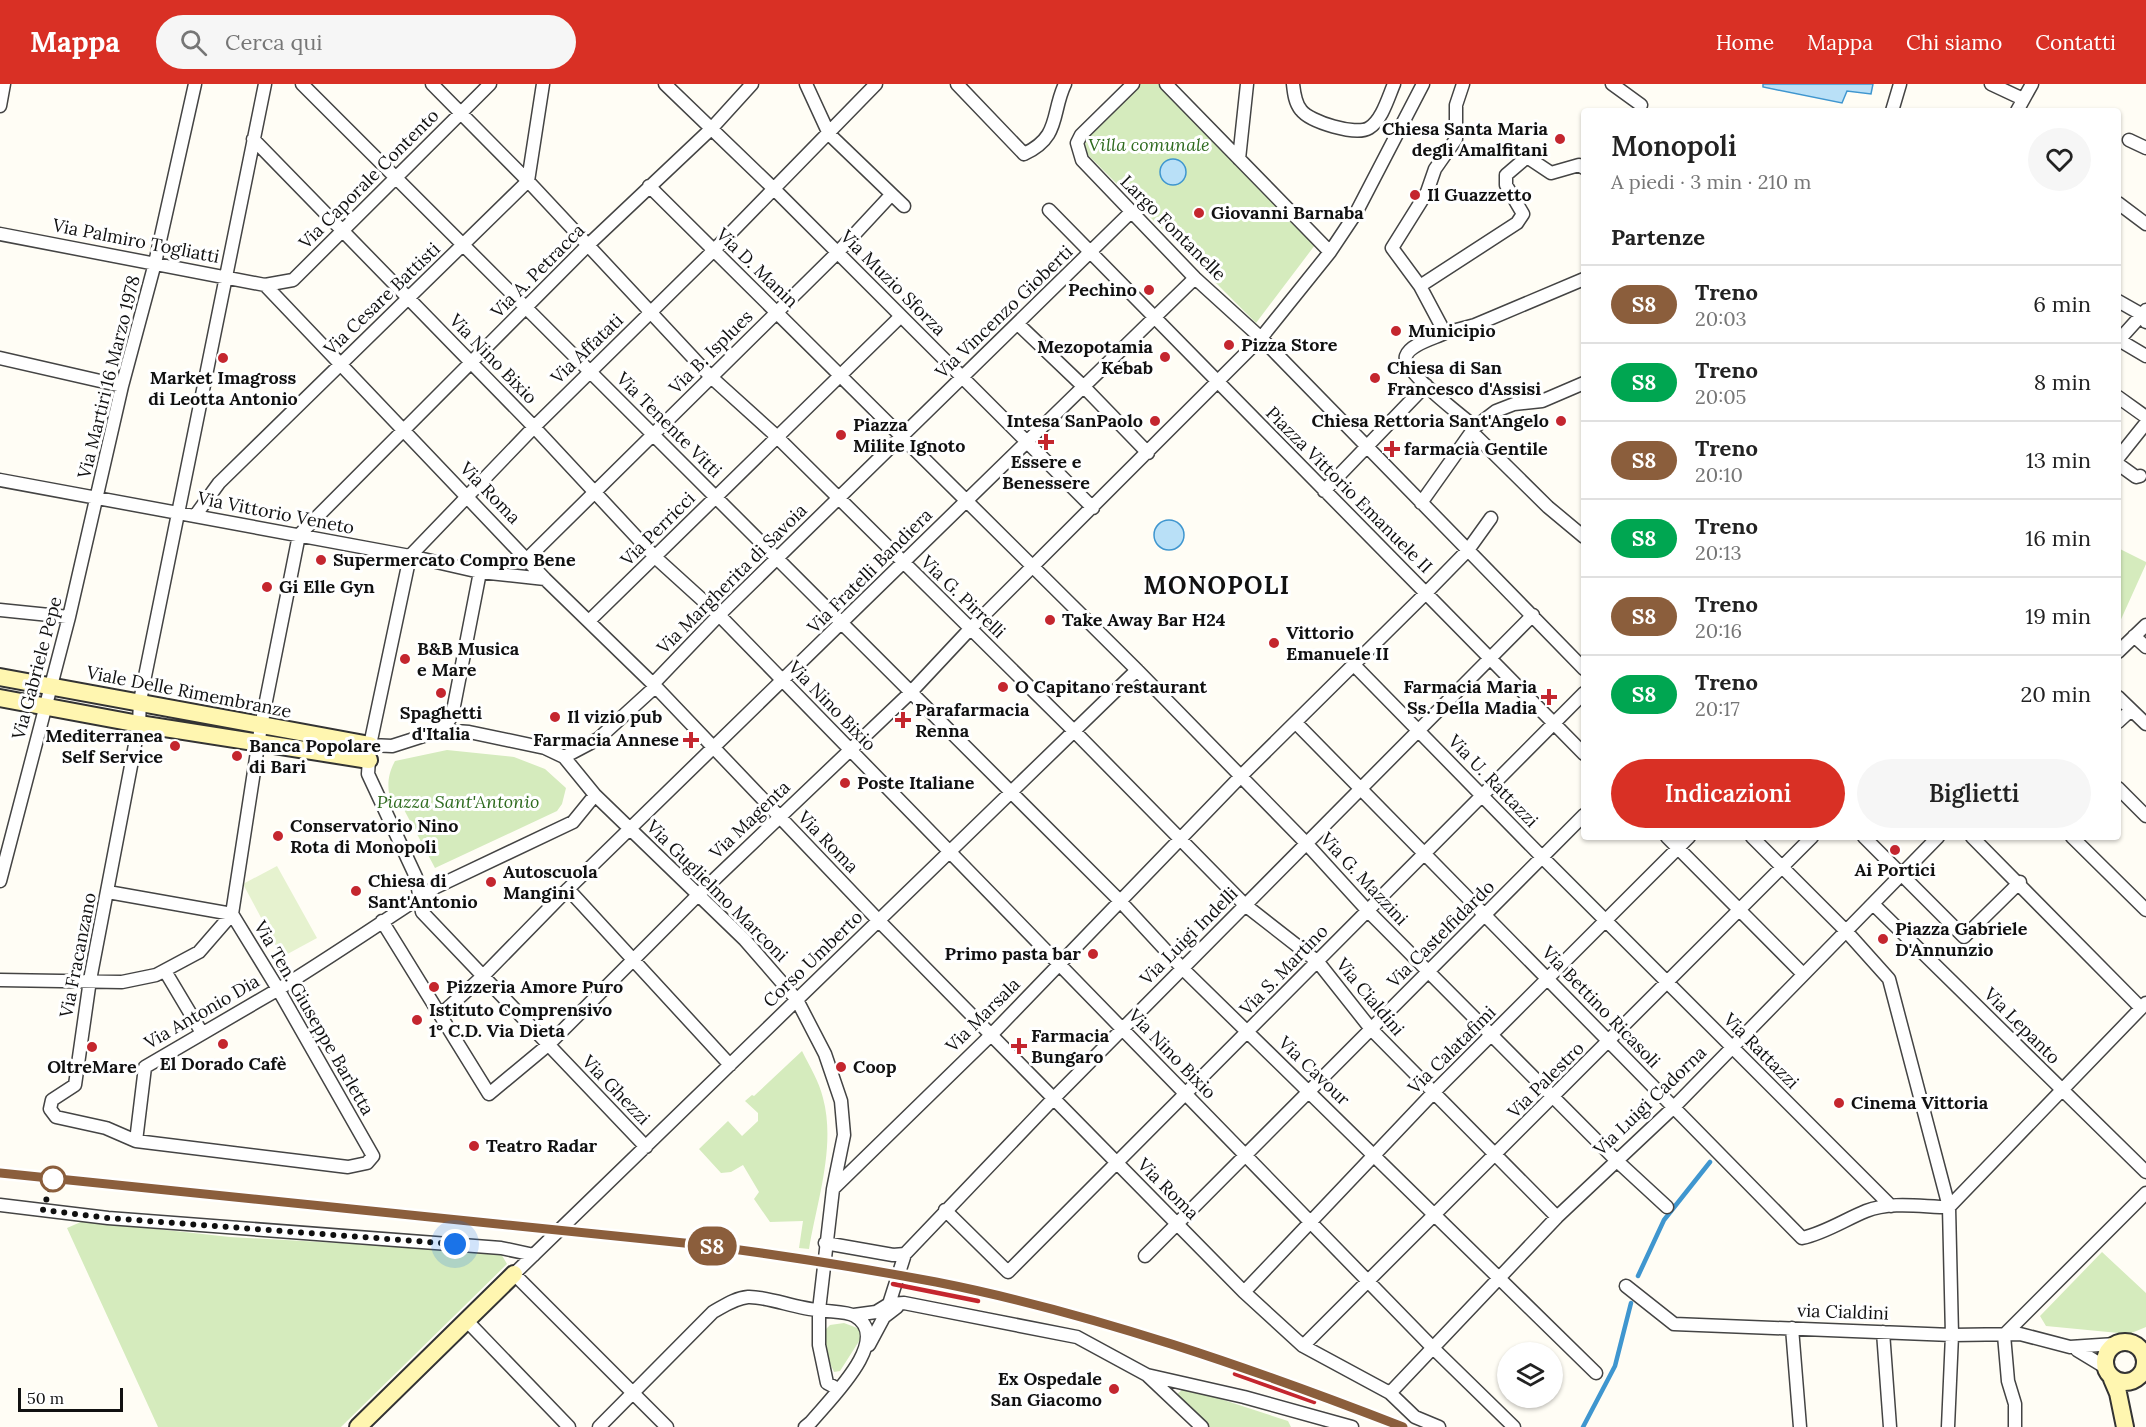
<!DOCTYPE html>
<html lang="it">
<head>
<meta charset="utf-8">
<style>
	body { margin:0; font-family:Lora,serif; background:#f6f6f6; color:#222; height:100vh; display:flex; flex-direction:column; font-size:22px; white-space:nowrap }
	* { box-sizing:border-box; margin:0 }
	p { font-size:20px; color:#767676 }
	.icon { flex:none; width:33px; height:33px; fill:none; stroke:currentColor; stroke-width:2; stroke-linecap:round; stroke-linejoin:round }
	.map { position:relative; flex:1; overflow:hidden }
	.panel { position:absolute; left:1581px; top:24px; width:540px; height:732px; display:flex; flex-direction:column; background:#fff; border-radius:6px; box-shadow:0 2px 4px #0004 }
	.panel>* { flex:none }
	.badge { padding:0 12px; border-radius:20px; font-size:21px; line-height:39px }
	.tools { position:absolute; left:1497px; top:1258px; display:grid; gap:12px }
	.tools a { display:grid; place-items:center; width:66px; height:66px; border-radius:50%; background:#fff; box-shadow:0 2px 4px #0004; font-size:30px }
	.scale { position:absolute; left:18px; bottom:15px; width:105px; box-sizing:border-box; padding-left:6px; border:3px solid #111; border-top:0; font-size:16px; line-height:21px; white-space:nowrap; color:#111; -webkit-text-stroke:4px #fff; paint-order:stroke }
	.you { position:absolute; width:30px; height:30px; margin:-15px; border:4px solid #fff; border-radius:50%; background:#1a73e8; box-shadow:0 0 0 9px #1a73e833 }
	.map>.badge { position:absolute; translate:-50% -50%; box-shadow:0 0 0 3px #fff }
	h2 { padding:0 30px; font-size:22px; line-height:54px }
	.round { display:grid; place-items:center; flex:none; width:63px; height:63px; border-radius:32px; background:#f6f6f6 }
	.overview { display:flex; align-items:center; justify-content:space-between; height:102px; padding:0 30px }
	h1 { font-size:28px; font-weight:600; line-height:45px }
	.primary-button { display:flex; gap:12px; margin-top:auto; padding:12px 30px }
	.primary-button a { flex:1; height:69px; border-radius:36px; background:#d93025; color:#fff; font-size:24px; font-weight:600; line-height:69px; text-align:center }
	.primary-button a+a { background:#f6f6f6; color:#222 }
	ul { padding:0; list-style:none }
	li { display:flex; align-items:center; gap:18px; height:78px; padding:0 30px; border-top:2px solid #e0e0e0 }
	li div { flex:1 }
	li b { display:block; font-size:22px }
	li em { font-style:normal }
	li .badge { min-width:66px; font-weight:700; text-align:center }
	header { display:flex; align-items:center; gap:36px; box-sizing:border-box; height:84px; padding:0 30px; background:#d93025; color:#fff }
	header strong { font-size:28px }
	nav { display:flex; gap:33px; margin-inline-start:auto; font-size:21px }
	.search { width:420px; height:54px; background:#f6f6f6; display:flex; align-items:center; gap:15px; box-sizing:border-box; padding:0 21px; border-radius:33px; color:#767676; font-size:22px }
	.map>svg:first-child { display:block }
</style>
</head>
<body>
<header>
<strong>Mappa</strong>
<div class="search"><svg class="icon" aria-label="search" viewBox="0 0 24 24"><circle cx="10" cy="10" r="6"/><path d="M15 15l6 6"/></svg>Cerca qui</div>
<nav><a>Home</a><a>Mappa</a><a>Chi siamo</a><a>Contatti</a></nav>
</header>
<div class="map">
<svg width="2146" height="1343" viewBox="0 0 2146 1343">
	<rect width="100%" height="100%" fill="#fffdf5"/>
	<path fill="#d5ebbd" d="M1137 0H1161L1315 161 1256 239 1088 71 1082 61 1084 52Z
		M2118 464 2146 478V480L2118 542Z
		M447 666 514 673 545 685 566 704 562 720 557 727 435 784 401 720H391C387 703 387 692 395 677Z
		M802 967C810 983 819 997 823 1014 836 1062 817 1117 809 1165L799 1164 803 1137 770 1138 754 1115 759 1108 743 1081 731 1088 721 1089 699 1065 728 1037 742 1052 758 1037V1029L745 1017 752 1011 754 1012Z
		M83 1137 230 1153 500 1168 507 1180 341 1343H158L67 1144Z
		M2102 1168 2146 1209V1243L2129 1250 2046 1242 2040 1232Z
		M844 1239 860 1245 863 1251 840 1287 834 1288 823 1264 824 1247 830 1241Z
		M1183 1305 1196 1307 1288 1337 1291 1343H1208L1176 1311Z"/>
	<path fill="#e6f2cf" d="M277 782 317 854 282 873 243 800Z"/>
	<path fill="#b9e0f7" stroke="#3f96cf" stroke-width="1.5" d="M1763 0H1873L1871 10 1847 7 1842 19 1763 3Z
		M1160 88a13 13 0 1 1 26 0a13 13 0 1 1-26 0Z
		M1154 451a15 15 0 1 1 30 0a15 15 0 1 1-30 0Z"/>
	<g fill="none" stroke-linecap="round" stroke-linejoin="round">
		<path stroke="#3f96cf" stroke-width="4.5" d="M1638 1192 1664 1136 1710 1078
			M1583 1343 1615 1282 1631 1219"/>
		<defs>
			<path id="street" d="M302 0 1120 817 1182 884 1596 1289
				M432 0 528 97 711 293 773 349 1074 647 1245 821 1318 878 1371 945 1557 1133
				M665 0 773 104 1093 424
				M806 0 829 50 904 122
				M957 0 1024 70C1061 53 1051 29 1065 0
				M1133 0 1081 51 1077 59 1082 76 1195 194 1261 254 1584 585
				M1166 0 1330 168
				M1293 0C1294 9 1295 19 1301 26 1310 38 1356 52 1369 44 1382 36 1388 14 1394 0
				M1463 0 1456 21V55L1435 85 1427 108 1392 164 1420 202 1445 249C1435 254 1410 260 1406 272 1401 286 1463 333 1475 343
				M1612 0 1641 21
				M1991 0 2023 15
				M0 22 4 0
				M1892 27 1900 0
				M2017 27 2032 0
				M253 55 534 343 655 473 719 531 1433 1264 1514 1343
				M2129 56 2146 64
				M1239 75 1247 0
				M649 102 1137 586 1306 759 1367 826 1616 1076 1667 1123
				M2118 119 2146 140
				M1049 126 1584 670
				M0 150 265 201 293 196 490 0
				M265 201 545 495 653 600 879 837 1244 1208 1303 1262 1390 1309 1415 1333 1439 1343
				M1420 202 1517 139 1523 130 1506 101V91L1527 73 1551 89 1579 81 1584 84
				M2118 217 2141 230 2146 238
				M2146 226 2119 256 2146 272
				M1018 240 1085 304 1148 369
				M1445 249 1475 241 1584 195
				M0 274 122 302
				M2118 313 2146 333
				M1475 343 1496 327 1514 320 1542 317 1584 299
				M1473 349 1548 423 1584 453
				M2118 374 2146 339
				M2118 380 2136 393 2140 392
				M0 396 410 472 480 488 545 495
				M1324 407 1426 301
				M1421 419 1475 343
				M195 432 219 399 528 97 543 0
				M528 474 838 168 891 111
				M0 526 69 533
				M590 536 900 233
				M2134 552 2146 563
				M2118 568 2146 541
				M1355 582 1542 773 1891 1122
				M653 600 719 531 1131 128
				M2118 613 2146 640
				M2118 638 2131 626
				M1296 639 1802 1154C1825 1149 1844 1136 1866 1127 1892 1117 1923 1123 1949 1123
				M442 646 452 632 480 488
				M370 661 410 472 534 343 713 167 876 0
				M564 673 598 655 655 603
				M2118 704 2146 732
				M595 711 745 856 797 916 825 970 841 1017 844 1051 833 1105
				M1667 753 1803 890
				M1752 753 1846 847 1889 895 1949 1123 1952 1251 1948 1343
				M1864 753 1964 853 2020 798
				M1972 753 2141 924
				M2072 753 2146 826
				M0 797 69 533 122 302 155 179 195 0
				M568 805 730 981
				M108 808 232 830 278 905 373 1072 367 1079 348 1083 136 1057 106 1044 56 1033 50 1025 52 1016 75 1001 90 896 139 640 140 617 265 0
				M1873 820 2146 1088
				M382 837 489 1010 548 961 698 811 911 608 970 545 1261 254 1330 168 1356 129 1423 0
				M165 887 202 949
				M0 896 122 898 156 891 199 868 232 830 261 642 299 451 587 162 712 44 752 0
				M440 931 482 893 568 805 1195 194
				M136 1057 145 983C189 957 233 932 277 906 331 873 383 837 436 803L573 738 595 711 564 673 545 664 469 648 442 646 392 662 370 661 368 690 416 793 422 828 646 1063
				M0 1121 108 1134 501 1164 534 1171
				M1949 1123 2146 919
				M945 1126 1008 1188 1584 609
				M825 1159 893 1171 905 1170 1054 1014 1533 531
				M1145 1172 1584 731
				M1626 1202 1674 1240 1952 1251 2020 1250 2070 1263 2115 1260
				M1244 1208 1433 1009 1689 753
				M889 1220 904 1219 1077 1253 1147 1291 1244 1313 1352 1343
				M854 1231 876 1228 889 1220 905 1170
				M466 1236 569 1343
				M1792 1244 1800 1343
				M1883 1248 1890 1343
				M869 1261 884 1233 897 1223
				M1303 1262 1812 753
				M2077 1266 2105 1283
				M1148 1292 1202 1343
				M1390 1309 1557 1133 1674 1023 1938 753
				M599 1343 713 1228C724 1222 735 1214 748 1213 767 1212 797 1225 819 1226L833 1105 991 951 1241 692 1426 509 1468 466 1491 434
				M667 1343 514 1190 1137 586
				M805 1343 811 1338C828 1317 894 1255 855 1232 846 1227 829 1228 819 1226V1261L827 1299 838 1305
				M2015 1343V1320L2008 1297 2004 1251 2146 1109"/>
			<path id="secondary" d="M0 593 370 661
				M0 614 139 640 369 676
				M2105 1278a20 20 0 1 1 40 0a20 20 0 1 1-40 0Z
				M2112 1295 2118 1309 2125 1343
				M358 1343 514 1190"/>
		</defs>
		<use href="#street" stroke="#444" stroke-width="15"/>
		<use href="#secondary" stroke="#333" stroke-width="20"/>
		<use href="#street" stroke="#fff" stroke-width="12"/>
		<use href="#secondary" stroke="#fff6b0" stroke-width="16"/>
		<path stroke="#c4262e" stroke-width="4.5" d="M0 1089 695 1160 799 1173 937 1199 1048 1226 1197 1269 1282 1297 1403 1343
			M893 1200 978 1217
			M1235 1290 1314 1318"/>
	</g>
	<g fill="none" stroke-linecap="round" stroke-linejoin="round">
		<defs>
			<path id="line" d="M0 1089 694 1160C775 1170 856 1183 936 1198 1093 1229 1254 1285 1403 1343"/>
		</defs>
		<use href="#line" stroke="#fff" stroke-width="14"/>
		<use href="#line" stroke="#8b5e3c" stroke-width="9"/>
		<path stroke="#111" stroke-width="6" stroke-dasharray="0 10.8" d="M53 1095 43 1126 108 1134 455 1160"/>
	</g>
	<g fill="#c4262e" stroke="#fff" stroke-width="2">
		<circle cx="1560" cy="55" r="6"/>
		<circle cx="1415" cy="111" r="6"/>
		<circle cx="1199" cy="129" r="6"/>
		<circle cx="1149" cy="206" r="6"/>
		<circle cx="1396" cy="247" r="6"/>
		<circle cx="1229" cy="261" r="6"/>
		<circle cx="1165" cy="273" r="6"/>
		<circle cx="223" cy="274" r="6"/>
		<circle cx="1375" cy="294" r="6"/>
		<circle cx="1155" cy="337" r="6"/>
		<circle cx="1561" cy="337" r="6"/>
		<circle cx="841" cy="351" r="6"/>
		<path d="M1043 349h6v6h6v6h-6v6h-6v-6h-6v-6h6z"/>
		<path d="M1389 356h6v6h6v6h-6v6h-6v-6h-6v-6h6z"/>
		<circle cx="321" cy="476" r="6"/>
		<circle cx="267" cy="503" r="6"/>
		<circle cx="1050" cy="536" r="6"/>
		<circle cx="1274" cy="559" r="6"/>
		<circle cx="405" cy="575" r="6"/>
		<circle cx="1003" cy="603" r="6"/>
		<circle cx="441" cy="609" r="6"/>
		<path d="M1546 604h6v6h6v6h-6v6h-6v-6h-6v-6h6z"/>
		<circle cx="555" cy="633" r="6"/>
		<path d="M900 627h6v6h6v6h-6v6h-6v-6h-6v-6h6z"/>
		<path d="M688 647h6v6h6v6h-6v6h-6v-6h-6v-6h6z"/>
		<circle cx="175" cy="662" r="6"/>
		<circle cx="237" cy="672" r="6"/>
		<circle cx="845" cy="699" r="6"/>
		<circle cx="278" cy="752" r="6"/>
		<circle cx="1895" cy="766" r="6"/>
		<circle cx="491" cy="798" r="6"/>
		<circle cx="356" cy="807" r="6"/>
		<circle cx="1883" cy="855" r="6"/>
		<circle cx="1093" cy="870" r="6"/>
		<circle cx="434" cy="903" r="6"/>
		<circle cx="417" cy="936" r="6"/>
		<circle cx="223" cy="960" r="6"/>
		<path d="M1016 953h6v6h6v6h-6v6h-6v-6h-6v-6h6z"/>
		<circle cx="92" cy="963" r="6"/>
		<circle cx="841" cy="983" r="6"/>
		<circle cx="1839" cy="1019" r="6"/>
		<circle cx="474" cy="1062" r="6"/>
		<circle cx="1114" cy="1305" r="6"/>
	</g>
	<circle fill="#fff" stroke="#8b5e3c" stroke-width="3" cx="53" cy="1095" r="12"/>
	<g text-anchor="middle" stroke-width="6" stroke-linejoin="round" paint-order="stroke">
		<g font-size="18" font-weight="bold" fill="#111" stroke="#fff" text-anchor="start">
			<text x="1548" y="51" text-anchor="end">Chiesa Santa Maria<tspan x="1548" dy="21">degli Amalfitani</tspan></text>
			<text x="1427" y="117">Il Guazzetto</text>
			<text x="1211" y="135">Giovanni Barnaba</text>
			<text x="1137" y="212" text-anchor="end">Pechino</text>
			<text x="1408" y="253">Municipio</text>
			<text x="1241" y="267">Pizza Store</text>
			<text x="1153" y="269" text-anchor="end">Mezopotamia<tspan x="1153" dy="21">Kebab</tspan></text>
			<text x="1387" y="290">Chiesa di San<tspan x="1387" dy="21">Francesco d'Assisi</tspan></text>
			<text x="223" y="300" text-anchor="middle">Market Imagross<tspan x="223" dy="21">di Leotta Antonio</tspan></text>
			<text x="1143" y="343" text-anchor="end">Intesa SanPaolo</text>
			<text x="1549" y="343" text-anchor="end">Chiesa Rettoria Sant'Angelo</text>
			<text x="853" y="347">Piazza<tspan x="853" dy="21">Milite Ignoto</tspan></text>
			<text x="1404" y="371">farmacia Gentile</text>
			<text x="1046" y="384" text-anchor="middle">Essere e<tspan x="1046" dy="21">Benessere</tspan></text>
			<text x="333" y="482">Supermercato Compro Bene</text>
			<text x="279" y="509">Gi Elle Gyn</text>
			<text x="1062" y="542">Take Away Bar H24</text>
			<text x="1286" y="555">Vittorio<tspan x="1286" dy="21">Emanuele II</tspan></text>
			<text x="417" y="571">B&amp;B Musica<tspan x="417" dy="21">e Mare</tspan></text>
			<text x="1015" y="609">O Capitano restaurant</text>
			<text x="1537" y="609" text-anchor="end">Farmacia Maria<tspan x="1537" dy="21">Ss. Della Madia</tspan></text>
			<text x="915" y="632">Parafarmacia<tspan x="915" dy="21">Renna</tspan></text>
			<text x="441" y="635" text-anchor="middle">Spaghetti<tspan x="441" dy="21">d'Italia</tspan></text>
			<text x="567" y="639">Il vizio pub</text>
			<text x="163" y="658" text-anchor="end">Mediterranea<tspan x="163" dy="21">Self Service</tspan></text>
			<text x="679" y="662" text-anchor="end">Farmacia Annese</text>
			<text x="249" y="668">Banca Popolare<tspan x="249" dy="21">di Bari</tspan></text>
			<text x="857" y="705">Poste Italiane</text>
			<text x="290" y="748">Conservatorio Nino<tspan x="290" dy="21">Rota di Monopoli</tspan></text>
			<text x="1895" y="792" text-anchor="middle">Ai Portici</text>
			<text x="503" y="794">Autoscuola<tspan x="503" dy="21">Mangini</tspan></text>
			<text x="368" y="803">Chiesa di<tspan x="368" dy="21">Sant'Antonio</tspan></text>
			<text x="1895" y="851">Piazza Gabriele<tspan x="1895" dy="21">D'Annunzio</tspan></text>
			<text x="1081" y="876" text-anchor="end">Primo pasta bar</text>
			<text x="446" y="909">Pizzeria Amore Puro</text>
			<text x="429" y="932">Istituto Comprensivo<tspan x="429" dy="21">1° C.D. Via Dieta</tspan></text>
			<text x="1031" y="958">Farmacia<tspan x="1031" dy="21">Bungaro</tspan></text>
			<text x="223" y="986" text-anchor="middle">El Dorado Cafè</text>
			<text x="92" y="989" text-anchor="middle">OltreMare</text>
			<text x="853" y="989">Coop</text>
			<text x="1851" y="1025">Cinema Vittoria</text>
			<text x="486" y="1068">Teatro Radar</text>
			<text x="1102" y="1301" text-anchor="end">Ex Ospedale<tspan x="1102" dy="21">San Giacomo</tspan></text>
		</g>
		<g font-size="18" font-style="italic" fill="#2f6b1f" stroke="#fff">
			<text x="1149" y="67">Villa comunale</text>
			<text x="458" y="724">Piazza Sant'Antonio</text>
		</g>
		<g font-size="18" fill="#111" stroke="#fff">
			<text transform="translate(369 95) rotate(-45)" y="6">Via Caporale Contento</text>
			<text transform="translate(1173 144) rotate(45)" y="6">Largo Fontanelle</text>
			<text transform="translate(136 157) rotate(11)" y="6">Via Palmiro Togliatti</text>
			<text transform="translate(757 184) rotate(44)" y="6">Via D. Manin</text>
			<text transform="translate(538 187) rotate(-45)" y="6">Via A. Petracca</text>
			<text transform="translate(893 199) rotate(45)" y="6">Via Muzio Sforza</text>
			<text transform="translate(382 215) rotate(-44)" y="6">Via Cesare Battisti</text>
			<text transform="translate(1004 228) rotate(-44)" y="6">Via Vincenzo Gioberti</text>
			<text transform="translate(587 265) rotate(-44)" y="6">Via Affatati</text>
			<text transform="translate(711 268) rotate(-45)" y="6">Via B. Isplues</text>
			<text transform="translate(493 275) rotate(46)" y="6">Via Nino Bixio</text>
			<text transform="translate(109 293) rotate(-76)" y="6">Via Martiri 16 Marzo 1978</text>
			<text transform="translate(669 341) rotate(45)" y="6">Via Tenente Vitti</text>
			<text transform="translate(1349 406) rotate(45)" y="6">Piazza Vittorio Emanuele II</text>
			<text transform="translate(490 409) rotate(46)" y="6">Via Roma</text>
			<text transform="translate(276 429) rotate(11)" y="6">Via Vittorio Veneto</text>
			<text transform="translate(658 445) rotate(-45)" y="6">Via Perricci</text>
			<text transform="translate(870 487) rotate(-45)" y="6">Via Fratelli Bandiera</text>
			<text transform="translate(732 495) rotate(-45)" y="6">Via Margherita di Savoia</text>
			<text transform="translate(963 513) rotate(44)" y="6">Via G. Pirrelli</text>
			<text transform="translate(37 584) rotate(-75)" y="6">Via Gabriele Pepe</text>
			<text transform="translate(189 608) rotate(11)" y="6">Viale Delle Rimembranze</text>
			<text transform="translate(832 622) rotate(46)" y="6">Via Nino Bixio</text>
			<text transform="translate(1493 697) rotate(46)" y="6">Via U. Rattazzi</text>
			<text transform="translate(750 736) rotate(-44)" y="6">Via Magenta</text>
			<text transform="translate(828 758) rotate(46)" y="6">Via Roma</text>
			<text transform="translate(1364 795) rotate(47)" y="6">Via G. Mazzini</text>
			<text transform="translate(717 807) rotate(45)" y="6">Via Guglielmo Marconi</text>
			<text transform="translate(1441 850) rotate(-45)" y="6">Via Castelfidardo</text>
			<text transform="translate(1189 852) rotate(-45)" y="6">Via Luigi Indelli</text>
			<text transform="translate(78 871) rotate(-79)" y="6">Via Fracanzano</text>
			<text transform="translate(813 875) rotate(-44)" y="6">Corso Umberto</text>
			<text transform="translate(1284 886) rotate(-46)" y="6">Via S. Martino</text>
			<text transform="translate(1370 913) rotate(50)" y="6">Via Cialdini</text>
			<text transform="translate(1601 923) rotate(46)" y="6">Via Bettino Ricasoli</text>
			<text transform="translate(202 928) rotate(-30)" y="6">Via Antonio Dia</text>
			<text transform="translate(983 931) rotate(-45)" y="6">Via Marsala</text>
			<text transform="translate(314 934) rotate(60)" y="6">Via Ten. Giuseppe Barletta</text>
			<text transform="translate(2022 942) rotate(45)" y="6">Via Lepanto</text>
			<text transform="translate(1452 966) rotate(-45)" y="6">Via Calatafimi</text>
			<text transform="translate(1761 967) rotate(45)" y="6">Via Rattazzi</text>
			<text transform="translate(1172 970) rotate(46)" y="6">Via Nino Bixio</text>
			<text transform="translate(1314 987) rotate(44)" y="6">Via Cavour</text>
			<text transform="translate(1546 996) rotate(-45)" y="6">Via Palestro</text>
			<text transform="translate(616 1006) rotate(46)" y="6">Via Ghezzi</text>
			<text transform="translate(1650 1017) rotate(-44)" y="6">Via Luigi Cadorna</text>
			<text transform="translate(1168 1105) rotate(45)" y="6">Via Roma</text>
			<text transform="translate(1843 1228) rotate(2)" y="6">via Cialdini</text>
		</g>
		<g font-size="24" font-weight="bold" letter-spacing="1.5" fill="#111" stroke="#fff">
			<text x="1217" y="510">MONOPOLI</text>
		</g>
	</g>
</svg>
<div class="tools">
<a><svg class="icon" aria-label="layers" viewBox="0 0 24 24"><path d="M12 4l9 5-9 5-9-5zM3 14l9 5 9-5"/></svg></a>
</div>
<div class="scale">50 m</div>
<div class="you" style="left:455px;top:1160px"></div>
<b class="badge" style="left:712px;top:1162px;background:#8b5e3c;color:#fff">S8</b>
<section class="panel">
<div class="overview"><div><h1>Monopoli</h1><p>A piedi · 3 min · 210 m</p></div><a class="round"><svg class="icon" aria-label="heart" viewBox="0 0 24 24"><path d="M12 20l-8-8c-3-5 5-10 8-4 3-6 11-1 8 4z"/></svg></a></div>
<h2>Partenze</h2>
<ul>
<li><span class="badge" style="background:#8b5e3c;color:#fff">S8</span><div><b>Treno</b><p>20:03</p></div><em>6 min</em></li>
<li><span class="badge" style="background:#00a651;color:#fff">S8</span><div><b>Treno</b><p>20:05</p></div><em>8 min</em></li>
<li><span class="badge" style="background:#8b5e3c;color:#fff">S8</span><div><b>Treno</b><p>20:10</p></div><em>13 min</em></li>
<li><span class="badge" style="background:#00a651;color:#fff">S8</span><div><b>Treno</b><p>20:13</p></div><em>16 min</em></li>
<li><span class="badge" style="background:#8b5e3c;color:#fff">S8</span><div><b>Treno</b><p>20:16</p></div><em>19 min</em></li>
<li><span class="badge" style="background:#00a651;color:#fff">S8</span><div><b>Treno</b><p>20:17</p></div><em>20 min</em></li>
</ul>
<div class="primary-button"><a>Indicazioni</a><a>Biglietti</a></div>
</section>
</div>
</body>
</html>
